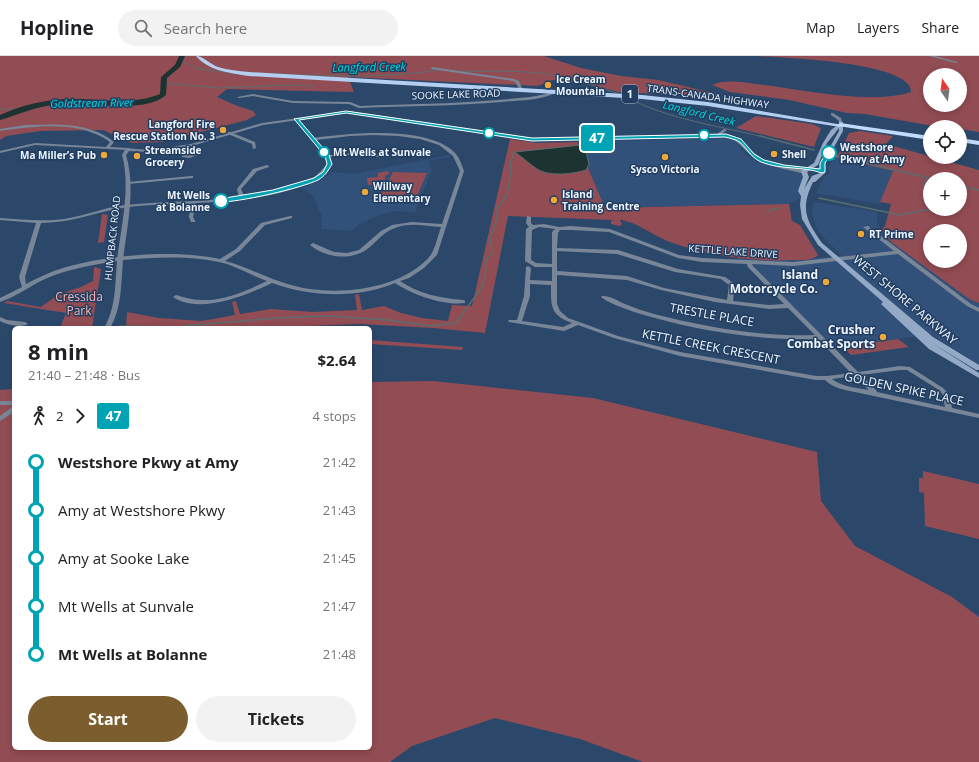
<!DOCTYPE html>
<html lang="en">
<head>
<meta charset="utf-8">
<style>
	body { margin:0; font-family:"Open Sans",sans-serif; background:#f2f2f2; color:#202124; height:100vh; display:flex; flex-direction:column; font-size:15px; white-space:nowrap }
	* { box-sizing:border-box; margin:0 }
	p { font-size:13px; color:#757577 }
	.icon { flex:none; width:22px; height:22px; fill:none; stroke:currentColor; stroke-width:2; stroke-linecap:round; stroke-linejoin:round }
	.map { position:relative; flex:1; overflow:hidden }
	.drawer { position:absolute; left:12px; top:270px; width:360px; height:424px; display:flex; flex-direction:column; background:#fff; border-radius:6px; box-shadow:0 2px 6px #0003 }
	.drawer>* { flex:none }
	.badge { padding:0 8px; border-radius:3px; font-size:14px; line-height:26px }
	.needle { width:26px; rotate:346deg }
	.tools { position:absolute; left:923px; top:12px; display:grid; gap:8px }
	.tools a { display:grid; place-items:center; width:44px; height:44px; border-radius:50%; background:#fff; box-shadow:0 2px 6px #0003; font-size:20px }
	.map>.badge { position:absolute; translate:-50% -50%; box-shadow:0 0 0 2px #fff }
	.legs { display:flex; align-items:center; gap:6px; height:44px; padding:0 16px; font-size:13px }
	.legs p { margin-inline-start:auto }
	.overview { display:flex; align-items:center; justify-content:space-between; height:68px; padding:0 16px }
	h1 { font-size:22px; font-weight:700; line-height:30px }
	.action { display:flex; gap:8px; margin-top:auto; padding:8px 16px }
	.action a { flex:1; height:46px; border-radius:24px; background:#7c5e2e; color:#fff; font-size:16px; font-weight:700; line-height:46px; text-align:center }
	.action a+a { background:#f2f2f2; color:#202124 }
	ul { padding:0 16px; list-style:none }
	li { display:flex; align-items:center; gap:14px; height:48px; font-size:15px }
	li i { display:grid; place-items:center; width:6px; height:100%; margin:0 5px; background:currentColor }
	li i::after { content:''; width:10px; height:10px; margin:-5px; border:3px solid; border-radius:50%; background:#fff }
	li p { margin-inline-start:auto }
	li:first-child i { background:linear-gradient(#0000 50%,currentColor 0) }
	li:last-child i { background:linear-gradient(currentColor 50%,#0000 0) }
	header { display:flex; align-items:center; gap:24px; box-sizing:border-box; height:56px; padding:0 20px; background:#fff; border-bottom:1px solid #e0e0e0 }
	header strong { font-size:19px }
	nav { display:flex; gap:22px; margin-inline-start:auto; font-size:14px }
	.search { width:280px; height:36px; background:#f2f2f2; display:flex; align-items:center; gap:10px; box-sizing:border-box; padding:0 14px; border-radius:22px; color:#757577; font-size:15px }
	.map>svg:first-child { display:block }
</style>
</head>
<body>
<header>
<strong>Hopline</strong>
<div class="search"><svg class="icon" aria-label="search" viewBox="0 0 24 24"><circle cx="10" cy="10" r="6"/><path d="M15 15l6 6"/></svg>Search here</div>
<nav><a>Map</a><a>Layers</a><a>Share</a></nav>
</header>
<div class="map">
<svg width="979" height="706" viewBox="0 0 979 706">
	<rect width="100%" height="100%" fill="#2b486b"/>
	<path fill="#31517a" d="M728 82 734 84 746 99 758 106 804 119 808 124 800 142 789 148 604 152 577 86Z
		M449 99 450 101 428 105 432 114 415 156 395 155 379 159 360 168 351 175 321 173 322 161 313 140 302 132 321 124 332 116 354 118Z
		M834 101 893 115 880 148 816 137 824 121 830 117 828 112Z
		M814 146 877 156V167L891 186 969 243 979 247V309L931 278 828 293 737 201 783 204 842 200 823 181 815 169 812 156Z"/>
	<path fill="#924c53" fill-rule="evenodd" d="M0 0H544L581 12 621 20 658 24 718 38 721 41 619 36 587 28 553 24 538 30 348 21 354 36 227 33 217 41 235 49 253 55 256 59 247 64 162 86 132 87 103 74 40 75 6 80 0 84Z
		M752 0H979V76L960 73V71L933 70 865 58 847 57 789 44 730 36 712 29C725 22 749 27 764 29 806 34 870 49 911 36 913 5 774 1 752 0ZM930 19H960V49H930Z
		M756 60 812 68 821 72 814 91 736 72Z
		M860 75 893 80 886 88 979 114V247L969 243 891 186 881 174 885 170 891 148 880 146 893 115 834 101 839 97 849 77ZM930 123H960V153H930ZM930 175H960V205H930Z
		M510 83 537 87 577 86 605 152 789 148 792 165 800 169 818 199C813 205 802 204 794 204 753 206 709 200 670 186 654 180 635 165 620 164L622 168 620 170 611 168V165L613 164 508 160 485 277 433 272 359 268 253 272H126L127 256 159 262 202 265 235 259 232 246 236 245 240 258 271 253 313 256 357 254 355 239 359 238 362 254 384 250 401 257 422 262 448 265 452 249 472 250Z
		M388 115 389 118 385 120V124H378L379 128 368 129 367 122 378 121V117Z
		M393 116 427 117 416 143 378 141 385 131 390 130 389 124Z
		M102 158 108 159 104 186 98 187Z
		M94 211 101 213 92 272H60L66 257 4 247 7 245 41 251 59 238 81 231 93 225Z
		M898 283 909 291 851 299 842 291Z
		M370 284 463 291 462 294 370 288Z
		M433 325 593 342 817 396 821 445 855 490 952 541 979 561V706H643L580 683 495 662 412 690 390 706H0V334L14 333V692H370V326Z
		M923 415 979 428V483L925 470 924 437 919 436V422H923Z"/>
	<path fill="#1c3332" stroke="#5b6d6f" d="M581 89 585 91 589 108 586 114C574 118 549 121 537 113 530 108 523 102 515 96Z"/>
	<g fill="none" stroke-linecap="round" stroke-linejoin="round">
		<path stroke="#5b6d6f" stroke-width="1" d="M180 5 200 13 239 18
			M458 15C485 16 512 14 538 17 566 20 593 29 619 38
			M259 17C320 20 380 23 440 14
			M164 27 219 32 289 29 314 30
			M626 41C668 63 718 70 764 81
			M0 53H18"/>
		<path stroke="#5b6d6f" stroke-width="1.5" d="M760 80 814 94
			M837 100 933 123
			M928 122 923 128 928 133 930 144
			M960 130 979 134
			M819 142 900 159 930 153
			M767 155 779 152
			M110 272 122 270 173 271 277 262 327 260 388 264 430 270 456 267 482 231 486 215 485 207 492 196 490 182 497 163V153L507 139 511 116 510 106 515 96"/>
		<path fill="#1c3332" fill-rule="evenodd" d="M179 0H185L180 11 167 22 166 39C144 59 82 45 53 49 34 51 18 59 0 64V59C22 49 47 43 72 43 102 42 131 50 160 38L161 21 175 9Z"/>
		<path fill="#788698" fill-rule="evenodd" d="M929 0H935L958 6 956 7Z
			M432 11 514 23 519 25 522 32 519 33 516 27 513 25 431 13Z
			M552 36 553 38C537 45 520 44 502 46 455 50 407 50 359 52L349 48 293 47 253 40 239 42 237 41 253 38 293 45 350 46 360 50C406 48 452 48 498 44 516 42 534 42 552 36Z
			M831 57H833L841 62 842 67H840L838 64 831 59Z
			M295 62H297L314 82C349 77 430 69 456 98 460 103 462 110 464 115L437 199 424 212 409 222 400 225C419 238 440 242 463 244L465 245V247C444 250 413 239 395 227 357 243 310 241 272 227 247 239 199 259 173 241L176 239C184 241 192 244 201 244 224 245 246 235 267 225 253 220 241 213 227 208 194 199 157 201 123 204 121 227 122 252 110 272H104C116 252 115 228 117 205 93 209 67 213 45 223 30 230 16 241 0 246V242L22 231 19 221 36 167 0 164V162C21 163 43 166 64 163 85 160 105 151 126 149 164 145 202 146 239 141L237 133 253 113 267 109 269 110V111L257 115 241 133 244 140C267 136 293 133 314 121 319 118 323 112 328 108L325 100 295 64ZM373 79 398 80 420 83 439 89 453 100 460 115 442 168 412 166 392 169 381 175 359 194 347 197 334 196 313 187 310 189C327 203 354 205 370 191 378 184 385 175 395 172 408 166 426 170 441 171 438 179 435 194 430 200 400 235 333 241 291 229 268 223 248 211 225 205L240 195 265 169 292 162V160H290L261 167 236 193 220 203C171 193 101 199 54 215 44 219 35 223 26 228L25 221 41 167C69 167 90 158 117 153 141 148 167 149 191 148L189 161 191 166H195V165L193 161 196 147C235 145 282 142 316 123 322 119 328 113 332 108L330 101 346 99 382 101 383 100 381 99 346 97 328 99 316 84 350 80Z
			M26 69C57 68 88 66 113 85L114 86 110 91 128 92 130 93 128 94 35 89 0 97V95L35 87 106 91 110 86C80 64 35 70 0 75V73Z
			M724 73 727 74 719 80H717V78Z
			M228 76H230L255 86 256 92 253 93 252 88 228 78Z
			M186 95 195 96 197 99 190 102 182 101V99ZM188 97 192 98H193L186 99Z
			M191 120H193V122L128 128 126 127 128 126Z
			M527 160 531 161V167L533 169 544 168 559 171 571 170 610 173 679 199 702 202 793 206 894 195 863 171 868 170 971 248 979 252V256L967 250 898 198 793 210 752 208 753 210 858 316 900 310 910 311 943 332 949 338 952 352 979 358V362L845 334C838 332 831 330 825 324H816L680 300 614 282 578 269 564 275 509 266 508 265 509 264H517L524 240 526 211 528 210 531 212 530 224 552 225V211H535L525 205 526 173 529 171 526 167ZM539 171 555 173 552 176V208L536 207 531 204 532 174ZM560 174H571L609 176 678 202 702 206 747 208 748 211 784 248 769 249 733 245 735 228 725 221 678 213 618 194 557 192 558 177ZM557 195 617 198 675 216 721 223 729 229 727 244 664 232 627 220 557 215ZM557 219 627 224 661 234 715 246 769 253 788 252 815 279C760 281 706 271 654 258 644 255 634 252 625 248 618 245 609 239 602 240L601 241C610 248 624 252 634 256 692 274 758 285 818 283L851 317 827 320H816L680 296 618 280 568 262 560 255 557 248ZM530 228 551 229C551 250 550 259 572 267L563 271 522 265 530 240ZM900 314H907L939 334 943 339 945 351 877 336 876 334 861 319ZM854 320 869 334C857 332 842 331 832 323Z
			M0 261 7 264 25 266 28 268C22 272 7 269 0 265Z
			M0 345H14V349H0Z
			M12 351H14V356L0 365V360Z"/>
		<path fill="#788698" fill-rule="evenodd" d="M349 55 533 82 726 79C745 83 749 96 765 104 778 110 796 109 808 116L805 118C789 114 771 111 756 103 745 97 740 84 726 81L533 84 349 57 263 69 192 90 149 96 129 95 126 99C136 131 127 172 123 204L120 206 117 204C121 172 131 131 122 99L126 92 149 94 191 88 262 67Z"/>
		<path fill="#93a9c5" fill-rule="evenodd" d="M839 65 843 66V75L825 107V117L815 126H813C800 153 806 164 822 187L933 281 979 309V314H976L932 287 979 317V322L929 293 882 249 881 248 883 246 818 189 802 163 800 149 801 140 798 135 803 121 801 115 814 107 823 87 831 74 839 68ZM839 72V75L821 107 820 117 812 120 804 133 809 121 807 116 818 109 827 87Z"/>
		<path fill="#b4cff2" fill-rule="evenodd" d="M196 0C203 0 210 8 218 11 228 14 239 15 249 16L642 39 708 46 843 69 840 71 708 50 642 43 249 20C230 17 209 15 196 0Z"/>
		<path fill="#c0dbfd" fill-rule="evenodd" d="M840 67 930 80V84L838 70 837 69Z
			M960 82 979 85V89L960 86Z"/>
	</g>
	<path fill="#00a3b4" stroke="#fff" d="M346 55 532 82 726 78 741 83 754 98 764 104 784 109 820 113V107L827 96 831 97 825 107V116L822 117C803 110 781 114 761 106 750 101 747 91 738 85 734 83 729 82 725 81L532 85 346 57 299 64 329 99 332 108C328 115 325 120 318 124 302 132 236 147 219 146V143L273 134 314 122 323 116 327 108 325 100 294 63Z"/>
	<g fill="#eda83b" stroke="#213d60" stroke-width="1.5">
		<circle cx="548" cy="29" r="4"/>
		<circle cx="223" cy="74" r="4"/>
		<circle cx="774" cy="98" r="4"/>
		<circle cx="104" cy="99" r="4"/>
		<circle cx="137" cy="100" r="4"/>
		<circle cx="665" cy="101" r="4"/>
		<circle cx="365" cy="136" r="4"/>
		<circle cx="554" cy="144" r="4"/>
		<circle cx="861" cy="178" r="4"/>
		<circle cx="826" cy="226" r="4"/>
		<circle cx="883" cy="281" r="4"/>
	</g>
	<g fill="#fff" stroke="#00a3b4" stroke-width="2">
		<circle cx="489" cy="77" r="5"/>
		<circle cx="704" cy="79" r="5"/>
		<circle cx="324" cy="96" r="5"/>
		<circle cx="829" cy="97" r="7"/>
		<circle cx="221" cy="145" r="7"/>
	</g>
	<g text-anchor="middle" stroke-width="3" stroke-linejoin="round" paint-order="stroke">
		<g font-size="10" font-weight="bold" fill="#eef5fe" stroke="#213d60" text-anchor="start">
			<text x="556" y="27">Ice Cream<tspan x="556" dy="12">Mountain</tspan></text>
			<text x="215" y="72" text-anchor="end">Langford Fire<tspan x="215" dy="12">Rescue Station No. 3</tspan></text>
			<text x="145" y="98">Streamside<tspan x="145" dy="12">Grocery</tspan></text>
			<text x="782" y="102">Shell</text>
			<text x="96" y="103" text-anchor="end">Ma Miller’s Pub</text>
			<text x="665" y="117" text-anchor="middle">Sysco Victoria</text>
			<text x="373" y="134">Willway<tspan x="373" dy="12">Elementary</tspan></text>
			<text x="562" y="142">Island<tspan x="562" dy="12">Training Centre</tspan></text>
			<text x="869" y="182">RT Prime</text>
		</g>
		<g font-size="10" fill="#eef5fe" stroke="#213d60">
			<text transform="translate(456 38) rotate(-2)" y="4">SOOKE LAKE ROAD</text>
			<text transform="translate(708 40) rotate(8)" y="4">TRANS-CANADA HIGHWAY</text>
			<text transform="translate(112 182) rotate(-84)" y="4">HUMPBACK ROAD</text>
			<text transform="translate(733 195) rotate(4)" y="4">KETTLE LAKE DRIVE</text>
		</g>
		<g font-size="10" font-weight="bold" fill="#eef5fe" stroke="#213d60" text-anchor="start">
			<text x="840" y="95">Westshore<tspan x="840" dy="12">Pkwy at Amy</tspan></text>
			<text x="333" y="100">Mt Wells at Sunvale</text>
			<text x="210" y="143" text-anchor="end">Mt Wells<tspan x="210" dy="12">at Bolanne</tspan></text>
		</g>
		<g font-size="11" font-style="italic" fill="#05dada" stroke="#213d60">
			<text transform="translate(369 11) rotate(-1)" y="4">Langford Creek</text>
			<text transform="translate(92 47) rotate(-1)" y="4">Goldstream River</text>
			<text transform="translate(699 57) rotate(14)" y="4">Langford Creek</text>
		</g>
		<rect fill="#213d60" stroke="#b0becf" stroke-width="1" x="622" y="29" width="16" height="18" rx="3"/>
		<g font-size="11" font-weight="bold" fill="#eef5fe">
			<text x="630" y="42">1</text>
		</g>
		<g font-size="12" font-weight="bold" fill="#eef5fe" stroke="#213d60" text-anchor="end">
			<text x="818" y="223">Island<tspan x="818" dy="14">Motorcycle Co.</tspan></text>
			<text x="875" y="278">Crusher<tspan x="875" dy="14">Combat Sports</tspan></text>
		</g>
		<g font-size="12" fill="#f1b6b9" stroke="#213d60">
			<text x="79" y="245">Cressida<tspan x="79" dy="14">Park</tspan></text>
		</g>
		<g font-size="12" fill="#eef5fe" stroke="#213d60">
			<text transform="translate(905 244) rotate(40)" y="4">WEST SHORE PARKWAY</text>
			<text transform="translate(712 259) rotate(10)" y="4">TRESTLE PLACE</text>
			<text transform="translate(711 291) rotate(11)" y="4">KETTLE CREEK CRESCENT</text>
			<text transform="translate(904 333) rotate(12)" y="4">GOLDEN SPIKE PLACE</text>
		</g>
	</g>
</svg>
<div class="tools">
<a><svg class="needle" viewBox="-14 -14 28 28"><path d="M0-13l5 13h-10z" fill="#e53935"/><path d="M0 13l5-13h-10z" fill="#757577"/></svg></a>
<a><svg class="icon" aria-label="locate" viewBox="0 0 24 24"><circle cx="12" cy="12" r="6"/><path d="M12 2v4M12 18v4M2 12h4M18 12h4"/></svg></a>
<a>+</a>
<a>−</a>
</div>
<b class="badge" style="left:597px;top:82px;background:#00a3b4;color:#fff">47</b>
<section class="drawer">
<div class="overview"><div><h1>8 min</h1><p>21:40 – 21:48 · Bus</p></div><b>$2.64</b></div>
<div class="legs"><svg class="icon" aria-label="walk" viewBox="0 0 24 24"><circle cx="13" cy="4" r="2"/><path d="M13 8l-2 6 4 7M11 14l-3 7M7 12l3-4h3l4 4"/></svg>2<svg class="icon" aria-label="forward" viewBox="0 0 24 24"><path d="M9 5l7 7-7 7"/></svg><b class="badge" style="background:#00a3b4;color:#fff">47</b><p>4 stops</p></div>
<ul>
<li><i style="color:#00a3b4"></i><b>Westshore Pkwy at Amy</b><p>21:42</p></li>
<li><i style="color:#00a3b4"></i><span>Amy at Westshore Pkwy</span><p>21:43</p></li>
<li><i style="color:#00a3b4"></i><span>Amy at Sooke Lake</span><p>21:45</p></li>
<li><i style="color:#00a3b4"></i><span>Mt Wells at Sunvale</span><p>21:47</p></li>
<li><i style="color:#00a3b4"></i><b>Mt Wells at Bolanne</b><p>21:48</p></li>
</ul>
<div class="action"><a>Start</a><a>Tickets</a></div>
</section>
</div>
</body>
</html>
